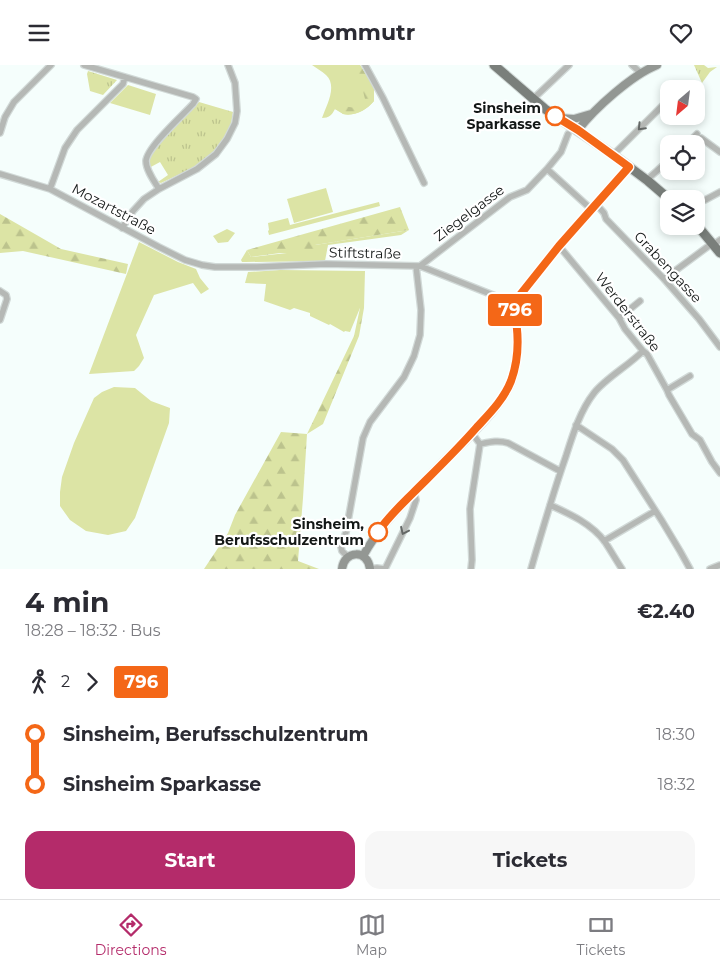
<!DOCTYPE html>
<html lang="en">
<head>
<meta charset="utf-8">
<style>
	body { margin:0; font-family:Montserrat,sans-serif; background:#f7f7f7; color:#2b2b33; height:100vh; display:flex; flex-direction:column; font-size:19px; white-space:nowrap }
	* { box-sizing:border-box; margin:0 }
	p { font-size:16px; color:#7c7c81 }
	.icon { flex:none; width:28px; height:28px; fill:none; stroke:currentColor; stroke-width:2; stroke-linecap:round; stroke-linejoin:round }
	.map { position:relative; height:504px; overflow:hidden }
	.details { display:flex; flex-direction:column; background:#fff; flex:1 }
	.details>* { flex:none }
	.badge { padding:0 10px; border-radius:4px; font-size:18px; line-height:32px }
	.needle { width:32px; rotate:208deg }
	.buttons { position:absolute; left:660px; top:15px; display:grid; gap:10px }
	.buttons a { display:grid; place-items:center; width:45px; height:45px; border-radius:10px; background:#fff; box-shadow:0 2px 8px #0003; font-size:25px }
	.map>.badge { position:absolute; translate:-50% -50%; box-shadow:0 0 0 2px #fff }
	.legs { display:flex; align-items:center; gap:8px; height:55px; padding:0 25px; font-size:16px }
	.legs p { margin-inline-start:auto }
	.overview { display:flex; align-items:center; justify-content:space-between; height:85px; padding:0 25px }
	h1 { font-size:28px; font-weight:700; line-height:38px }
	.cta { display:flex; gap:10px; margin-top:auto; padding:10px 25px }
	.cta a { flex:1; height:58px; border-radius:15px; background:#b42b6a; color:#fff; font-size:20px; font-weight:700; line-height:58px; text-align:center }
	.cta a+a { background:#f7f7f7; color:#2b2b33 }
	ul { padding:0 25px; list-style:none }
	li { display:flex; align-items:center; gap:18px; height:50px; font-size:19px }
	li i { display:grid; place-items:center; width:8px; height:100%; margin:0 6px; background:currentColor }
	li i::after { content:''; width:12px; height:12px; margin:-6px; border:4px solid; border-radius:50%; background:#fff }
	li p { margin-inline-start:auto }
	li:first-child i { background:linear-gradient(#0000 50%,currentColor 0) }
	li:last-child i { background:linear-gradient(currentColor 50%,#0000 0) }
	header { display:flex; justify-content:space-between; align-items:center; height:65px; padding:0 25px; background:#fff; font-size:22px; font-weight:700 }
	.menu { display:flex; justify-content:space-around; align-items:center; height:70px; border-top:1px solid #e1e1e2; background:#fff; font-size:14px; color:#7c7c81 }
	.menu a { display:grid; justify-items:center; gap:2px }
	.menu .on { color:#b42b6a }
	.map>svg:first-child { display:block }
</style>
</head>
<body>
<header><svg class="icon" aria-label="menu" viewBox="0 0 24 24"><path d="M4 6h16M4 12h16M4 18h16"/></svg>Commutr<svg class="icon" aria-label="heart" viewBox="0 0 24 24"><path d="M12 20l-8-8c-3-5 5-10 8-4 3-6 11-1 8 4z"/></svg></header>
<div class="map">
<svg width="720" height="504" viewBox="0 0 720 504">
	<defs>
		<pattern id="forest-firs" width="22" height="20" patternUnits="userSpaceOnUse" patternTransform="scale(1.25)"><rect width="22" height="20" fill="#dce4a5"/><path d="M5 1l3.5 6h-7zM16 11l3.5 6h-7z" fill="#bcc38d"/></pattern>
		<pattern id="park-tufts" width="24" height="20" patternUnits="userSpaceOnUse" patternTransform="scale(1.25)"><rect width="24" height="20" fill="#dce4a5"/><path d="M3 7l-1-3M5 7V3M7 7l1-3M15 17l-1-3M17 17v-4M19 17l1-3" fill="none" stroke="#bcc38d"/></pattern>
	</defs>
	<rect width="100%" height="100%" fill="#f5fefc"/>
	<path fill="#dce4a5" d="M312 0H360L374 24V36C367 45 355 51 343 49 342 48 336 45 335 44 332 50 329 53 322 53 326 41 338 21 326 10 322 6 316 3 312 0Z
		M128 20 156 29 150 50 110 38Z
		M326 123 333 147 294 158 287 134Z
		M379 137 380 141 269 170 268 166 269 165 268 158 288 153 290 160Z
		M227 164 235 168 228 177 218 178 213 171Z
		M409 165 401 170 328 180 325 196 245 197H242L241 195 247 185 251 192 287 188 315 180Z
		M139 177 178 197 196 204 200 213 209 224 201 229 193 218 154 230 136 270 144 293 139 301 134 306 89 309Z
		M280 205 365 206 364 243H360L350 267 345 266 344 267 330 259 329 260 310 251V248L294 243 290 245 264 236 266 219 245 218 248 207Z
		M114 322 135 323 151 336 170 343 169 358 135 453 126 466 108 470 86 466 70 455 60 441V427L62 412 74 378 94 333 102 327Z"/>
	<path fill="url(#forest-firs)" d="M350 0H360L373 21 374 36C367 44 355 52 343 49 342 48 336 44 335 44L341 41 357 43 365 34 362 22Z
		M400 142 409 165 315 180 313 188H280L251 192 247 185Z
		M0 149 61 184 128 199 126 209 23 186 0 188Z
		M360 243H364L359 271 323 359 307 369 303 433 298 496 319 504H204L228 468 235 450 281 367 307 369 354 271Z"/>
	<path fill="url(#park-tufts)" d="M694 0H704L708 3 717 2 710 7 702 18Z
		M88 6 117 15 103 30 90 26 87 9Z
		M199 37 233 47 231 59 220 81 197 101 161 118 158 117 168 110 160 97 149 103 148 96 154 83Z"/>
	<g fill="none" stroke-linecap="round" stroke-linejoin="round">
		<defs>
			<path id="street" d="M84 0 193 32 196 34 193 39C183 50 147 82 146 96 146 105 154 116 159 124
				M365 0 383 33 424 118
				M632 0 641 8
				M533 34 569 0
				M0 68 5 52 14 37 51 0
				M701 73 720 87
				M687 79 697 69
				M613 90 669 34
				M547 104 591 144
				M0 109 50 124 159 182 185 195 202 200 215 202H257L326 199 420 201 508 236
				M650 112 669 95
				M50 124 65 83 77 65 123 19 125 12
				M705 135 720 127
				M596 139 604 148 606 154 664 214 699 254 720 282
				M122 163 133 146 144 134 159 124 197 104 216 89 227 74 235 58 237 46 235 18 228 0
				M717 177 720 175
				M559 181 619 253 625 264 643 286 647 289 667 325 669 330 692 369 700 375 712 397 720 408
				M420 201 510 132 527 125 547 104 561 87 568 69
				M664 214 710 180
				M0 226 6 230 7 234 0 255
				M619 253 640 236
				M667 325 690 311
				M576 360 612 384 623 395 662 456 680 486 690 504
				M480 379C490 377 498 375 508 378L560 406
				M550 440C570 449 592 459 605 477 611 486 616 495 622 504
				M604 476 655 446
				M348 492 342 486 341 482 346 467 363 373 370 357 404 312 414 291 420 270 421 245 416 201
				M371 504 377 503 384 504
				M385 504 410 453 416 435 414 427
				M471 504 472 495 470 444 480 379 472 368
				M531 504C542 466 553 428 566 391 573 369 580 346 594 328 606 313 628 301 643 286
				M710 504 720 500"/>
			<path id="secondary" d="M558 53 574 54 591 49
				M578 65C595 43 632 10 657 0
				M516 235 559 181 629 102
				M514 245 510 244 507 239 511 234 516 235
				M363 491C378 464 396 445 418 423 433 408 448 392 464 377 481 359 501 340 511 317 519 295 519 268 514 245
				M342 504C344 485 368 484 370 504"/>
			<path id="primary" d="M494 0 545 44 612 89 648 116 669 134
				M696 159 720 188"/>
		</defs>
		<use href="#street" stroke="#d1d9d7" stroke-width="8"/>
		<use href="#secondary" stroke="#d1d9d7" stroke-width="10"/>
		<use href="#primary" stroke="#d1d9d7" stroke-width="11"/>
		<use href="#street" stroke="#b5b8b5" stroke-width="5.5"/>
		<use href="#secondary" stroke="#939793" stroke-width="8"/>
		<use href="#primary" stroke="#7a7f7b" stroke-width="9"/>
	</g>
	<defs><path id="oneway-chevron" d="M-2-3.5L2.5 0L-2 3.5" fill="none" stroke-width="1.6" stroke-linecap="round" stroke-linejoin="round" transform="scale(1.25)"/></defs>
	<g stroke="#646866">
		<use href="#oneway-chevron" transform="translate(641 62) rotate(134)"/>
		<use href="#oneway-chevron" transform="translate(404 466) rotate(115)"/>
	</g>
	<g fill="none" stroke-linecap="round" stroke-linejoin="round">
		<defs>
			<path id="line-1" d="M378 467C388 452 401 440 413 428 435 406 457 385 477 362 490 348 504 334 511 316 519 294 519 268 514 245L517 244 519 240 516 235 559 181 629 102 578 65 555 51"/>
		</defs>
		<use href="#line-1" stroke="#fff" stroke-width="11"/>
		<use href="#line-1" stroke="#f46717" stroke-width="8"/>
	</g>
	<g fill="#fff" stroke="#f46717" stroke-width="2.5">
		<circle cx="555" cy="51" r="9"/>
		<circle cx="378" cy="467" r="9"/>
	</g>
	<g text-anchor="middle" stroke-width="4.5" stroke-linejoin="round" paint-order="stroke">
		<g font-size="14" font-weight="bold" fill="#131716" stroke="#fff" text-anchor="end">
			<text x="541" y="48">Sinsheim<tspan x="541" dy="16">Sparkasse</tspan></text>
			<text x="364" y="464">Sinsheim,<tspan x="364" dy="16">Berufsschulzentrum</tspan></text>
		</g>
		<g font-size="14" fill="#131716" stroke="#fff">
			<text transform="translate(114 144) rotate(28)" y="5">Mozartstraße</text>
			<text transform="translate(469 148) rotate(-37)" y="5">Ziegelgasse</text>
			<text transform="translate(365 188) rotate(1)" y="5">Stiftstraße</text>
			<text transform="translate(668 202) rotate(47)" y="5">Grabengasse</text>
			<text transform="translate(628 247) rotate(52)" y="5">Werderstraße</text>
		</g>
	</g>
</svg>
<div class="buttons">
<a><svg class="needle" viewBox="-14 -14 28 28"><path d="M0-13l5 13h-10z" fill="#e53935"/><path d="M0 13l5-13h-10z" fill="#7c7c81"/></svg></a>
<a><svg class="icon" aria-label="locate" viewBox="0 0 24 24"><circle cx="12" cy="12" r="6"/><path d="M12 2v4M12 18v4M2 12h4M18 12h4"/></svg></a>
<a><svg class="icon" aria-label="layers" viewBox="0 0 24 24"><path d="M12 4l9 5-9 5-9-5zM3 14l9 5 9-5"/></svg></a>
</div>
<b class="badge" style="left:515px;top:245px;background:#f46717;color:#fff">796</b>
</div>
<section class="details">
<div class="overview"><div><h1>4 min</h1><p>18:28 – 18:32 · Bus</p></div><b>€2.40</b></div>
<div class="legs"><svg class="icon" aria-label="walk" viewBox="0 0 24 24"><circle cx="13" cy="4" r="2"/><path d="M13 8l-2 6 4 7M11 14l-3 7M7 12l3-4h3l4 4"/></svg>2<svg class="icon" aria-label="forward" viewBox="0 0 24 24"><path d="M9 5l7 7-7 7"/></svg><b class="badge" style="background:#f46717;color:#fff">796</b></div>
<ul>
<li><i style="color:#f46717"></i><b>Sinsheim, Berufsschulzentrum</b><p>18:30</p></li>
<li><i style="color:#f46717"></i><b>Sinsheim Sparkasse</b><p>18:32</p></li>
</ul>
<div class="cta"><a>Start</a><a>Tickets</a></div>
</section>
<nav class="menu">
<a class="on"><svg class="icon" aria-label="directions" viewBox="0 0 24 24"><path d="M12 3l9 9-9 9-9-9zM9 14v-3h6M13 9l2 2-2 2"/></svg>Directions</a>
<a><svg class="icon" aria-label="map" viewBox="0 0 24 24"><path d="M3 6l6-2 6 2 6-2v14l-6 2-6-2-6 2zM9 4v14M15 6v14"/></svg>Map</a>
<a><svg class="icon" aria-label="tickets" viewBox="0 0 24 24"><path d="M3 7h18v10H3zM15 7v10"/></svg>Tickets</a>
</nav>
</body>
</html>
